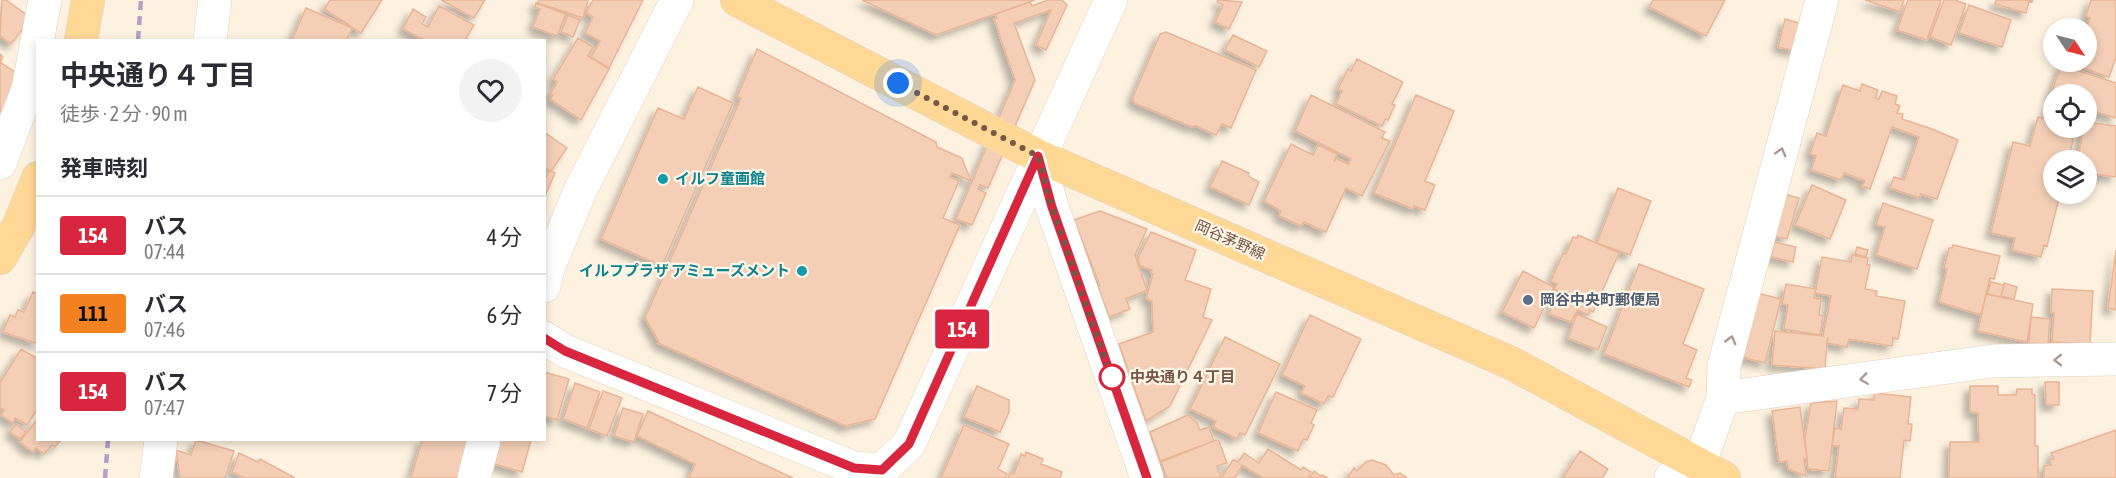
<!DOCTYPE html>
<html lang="ja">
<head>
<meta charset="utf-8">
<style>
	body { margin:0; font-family:"Asap Condensed","Noto Sans JP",sans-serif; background:#f2f2f3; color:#2b2b33; height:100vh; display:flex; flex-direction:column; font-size:22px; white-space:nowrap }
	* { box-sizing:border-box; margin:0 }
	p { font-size:20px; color:#7c7c81 }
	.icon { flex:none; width:33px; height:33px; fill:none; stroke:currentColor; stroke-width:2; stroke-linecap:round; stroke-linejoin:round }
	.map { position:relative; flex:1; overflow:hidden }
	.side { position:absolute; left:36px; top:39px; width:510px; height:402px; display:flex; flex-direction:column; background:#fff; border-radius:0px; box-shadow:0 3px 9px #0003 }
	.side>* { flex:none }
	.badge { padding:0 12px; border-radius:4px; font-size:21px; line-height:39px }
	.needle { width:39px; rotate:125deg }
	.tools { position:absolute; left:2043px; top:18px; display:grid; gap:12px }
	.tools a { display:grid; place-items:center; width:54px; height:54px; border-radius:50%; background:#fff; box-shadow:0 3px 9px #0003; font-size:30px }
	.you { position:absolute; width:30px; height:30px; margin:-15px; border:4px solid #fff; border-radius:50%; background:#1a73e8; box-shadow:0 0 0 9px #1a73e833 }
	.map>.badge { position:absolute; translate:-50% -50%; box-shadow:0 0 0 3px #fff }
	h2 { padding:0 24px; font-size:22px; line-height:54px }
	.round { display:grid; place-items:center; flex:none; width:63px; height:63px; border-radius:32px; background:#f2f2f3 }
	.summary { display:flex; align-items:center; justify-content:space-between; height:102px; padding:0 24px }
	h1 { font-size:28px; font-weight:700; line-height:45px }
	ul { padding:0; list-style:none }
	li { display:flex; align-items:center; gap:18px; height:78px; padding:0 24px; border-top:2px solid #e1e1e2 }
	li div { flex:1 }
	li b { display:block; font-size:22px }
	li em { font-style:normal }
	li .badge { min-width:66px; font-weight:700; text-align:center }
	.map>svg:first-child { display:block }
</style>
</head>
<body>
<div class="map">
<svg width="2116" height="478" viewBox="0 0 2116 478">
	<defs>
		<filter id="shadow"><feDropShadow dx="-5.5" dy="5.5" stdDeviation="3" flood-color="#0004"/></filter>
	</defs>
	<rect width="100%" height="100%" fill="#fdf2e0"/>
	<path fill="#f4cfb6" stroke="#e8b596" stroke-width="1.5" filter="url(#shadow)" d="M2 0H6L31 18 11 44 0 36Z
		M330 0H382L361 33 324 9Z
		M441 0H485L474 18Z
		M539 0H588L583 18 538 3Z
		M593 0H643L609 68 591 57 600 41 585 33 593 17 586 13Z
		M862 0H1035L936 35Z
		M1048 0H1062L1067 5 1046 50 1036 45 1051 10 1014 23 1035 80 988 188 980 185 978 189 986 193 972 225 956 219 1015 80 994 19 997 18 996 14 1030 2 1032 6Z
		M1218 0 1242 2 1229 29 1215 22 1223 5 1217 2Z
		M1653 0H1725L1706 36 1649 7Z
		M1865 0H1904L1900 12Z
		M1908 0H1941L1927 40 1897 30Z
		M1944 0H1955L1966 4 1951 45 1930 37Z
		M1996 0H2033L2032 2 2029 1 2026 13 1995 4Z
		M2091 0H2116V57L2109 77 2074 65 2075 62H2086V29L2090 18 2086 16Z
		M536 3 566 14 557 36 533 27 540 9 535 7Z
		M1969 5 2011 20 2002 47 1959 33Z
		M439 6 474 25 465 40H424L403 29 413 9 426 17 422 24 428 27Z
		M306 8 352 28 347 40H292Z
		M568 15 580 20 573 37 561 32Z
		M1785 19 1803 24 1796 51 1778 47Z
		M1166 32 1256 70 1231 128 1222 124 1216 135 1196 126 1192 127 1134 103 1133 97 1160 34Z
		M1233 35 1267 51 1259 67 1225 50Z
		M578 38 593 47 588 56 609 69 581 120 550 99 553 95 550 94 557 82 553 79Z
		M757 49 936 142 937 147 962 158 971 181 952 173 950 177 959 181 943 218 960 225 875 419 849 425 848 427 658 343 659 342 645 318 741 98 737 97Z
		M0 54 3 57 0 62 21 76 2 112 0 111Z
		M1357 59 1403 82 1392 104 1395 105 1388 120 1385 119 1382 126 1336 104 1342 91 1338 89 1348 69 1351 71Z
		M2061 65 2116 83V118L2086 109V94H2054V98L2050 97Z
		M1862 84 1878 90 1875 98 1879 99 1882 91 1897 96 1895 104 1900 106 1897 113 1903 114 1902 119 1932 129 1958 140 1937 199 1921 194 1919 198 1890 188 1894 177 1904 180 1919 137 1892 127 1870 189 1862 186 1865 181 1844 173 1841 180 1811 170 1816 156 1810 154 1817 133 1826 136 1843 85 1860 91Z
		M698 87 733 103 662 266 601 239 658 108 684 119Z
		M1311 95 1385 132 1382 138 1390 141 1362 196 1346 188 1326 232 1304 222 1301 226 1279 216 1281 211 1264 201 1291 144 1313 155 1318 145 1337 154 1334 162 1336 158 1348 164 1351 159 1295 131Z
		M1416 95 1454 111 1425 181 1435 185 1425 210 1414 206 1413 209 1374 193Z
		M2050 101 2054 102V128H2076L2068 160H2054V194H2060L2047 246 2044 245 2041 257 2012 250 2015 238 1991 233 2013 142 2030 146 2038 117 2046 119Z
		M2086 122 2116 126V177L2086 173V160H2078L2083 128H2086Z
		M544 132 567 148 551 171 544 168Z
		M1222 161 1249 173 1248 176 1259 182 1249 205 1210 187Z
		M549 170 555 173 544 198V181Z
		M1812 185 1846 200 1830 239 1795 225Z
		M1618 188 1651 201 1630 255 1597 243Z
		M1784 194 1799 198 1787 239 1772 236Z
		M1883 203 1933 220 1917 269 1876 255 1885 227 1876 225Z
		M1100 211 1147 229 1135 255 1147 290 1126 299 1130 309 1109 317 1098 287 1100 286 1074 220Z
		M1151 232 1196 250 1185 280 1211 289 1203 317 1212 320 1170 406 1146 421 1119 344 1153 332 1152 301 1146 299 1153 274 1151 273 1152 270 1140 266 1138 258Z
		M1578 235 1619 253 1593 312 1590 310 1588 315 1578 310 1571 322 1549 314 1558 291 1554 289 1557 284 1551 281 1563 253 1566 254 1573 237 1577 238Z
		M1774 242 1796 247 1793 262 1771 257Z
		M1953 245 2000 256 1994 279 1990 278 1981 315 1939 302 1947 269 1944 268 1949 248H1952Z
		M1857 247 1868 250 1866 257 1855 254Z
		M2116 250V310L2108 308Z
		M1852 255 1868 258 1867 265H1870L1865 289 1877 291 1876 296 1905 301 1898 339 1893 338 1892 346 1849 339 1847 347 1827 343 1828 337 1827 343 1825 369 1772 365 1775 331 1823 336 1831 296 1815 293 1822 257 1851 262Z
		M1639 264 1704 289 1683 344 1697 350 1686 378 1692 380 1689 387 1604 354Z
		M1523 271 1554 287 1534 328 1502 312Z
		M1991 282 2004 285 2001 297 1987 294Z
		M2004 283 2017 287 2014 299 2001 296Z
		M1786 284 1816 289 1814 298 1821 299 1819 315 1823 316 1820 335 1784 329 1788 305 1782 304Z
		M2052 289 2093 291 2090 344 2052 342 2054 313H2051Z
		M33 292 38 294V344L3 332 10 315 15 317 18 310 24 312Z
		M1757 293 1781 299 1765 363 1742 357Z
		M1986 294 2033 304 2027 342 1978 331Z
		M1577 314 1607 327 1598 350 1568 338Z
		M1310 315 1361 339 1333 397 1328 396 1324 404 1301 393 1305 386 1282 375Z
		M2031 317 2050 319 2048 344 2029 343Z
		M1225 337 1280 364 1245 435 1240 433 1237 439 1213 427 1216 421 1190 409Z
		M21 349 38 359V408L27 425 15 418 13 423 1 415 4 410 0 408V380L1 381Z
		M544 372 569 379 557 420 544 416Z
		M2045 382H2059V405H2046Z
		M575 383 600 392 587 428 563 419Z
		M977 386 1009 400V412L1000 432 964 417Z
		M1970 386H1998V395H2016L2017 389H2032V394L2035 395V446H2038V478H1949L1950 442H1979L1978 413 1970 412Z
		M603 391 622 398 607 436 589 429Z
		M1276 392 1317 410 1311 423 1314 425 1307 440 1303 439 1298 451 1258 433Z
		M1874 393 1911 397 1908 424H1912L1910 441 1904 440 1900 478H1835L1839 446H1832L1835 428 1841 429 1844 408 1858 409 1859 399 1874 400Z
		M1837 401 1829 471 1808 469 1805 438 1811 403Z
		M1800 407 1807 459H1804L1806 476 1788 469 1787 461 1779 462 1772 411Z
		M623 408 643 414 634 442 614 436Z
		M648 411 793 478H692L689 477 695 464 637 436Z
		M1188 415 1197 423 1200 430 1209 427 1214 441 1160 461 1150 432Z
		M38 418V440H61L55 447 52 445 44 454 36 448 33 452 20 442Z
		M16 424 26 432 20 439 10 432Z
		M964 425 1009 444 998 469 1007 474 1005 478H941Z
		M2116 430V478H2044V466L2051 465 2049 460 2054 459 2051 453Z
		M196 440 234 451 225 478H180L176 450 191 455Z
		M422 440H473L462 478H411Z
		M497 440H531L522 472 491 463Z
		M1216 440 1219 441 1227 463 1217 466 1221 478H1167L1161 462Z
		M1268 449 1301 470 1303 467 1311 472 1308 478H1263L1242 465 1235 478H1221L1233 460 1238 462 1244 453 1259 463Z
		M1580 451 1608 469 1602 478H1563Z
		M1026 452 1043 459 1041 464 1062 472 1060 478H1008L1010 473 1014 474 1021 454 1025 456Z
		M239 453 258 462 260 459 295 478H244L232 472Z
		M1372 460 1386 465 1394 475 1400 473 1407 478H1347L1354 468 1357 471 1366 462Z
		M1314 471 1321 476 1322 475 1328 478H1310Z"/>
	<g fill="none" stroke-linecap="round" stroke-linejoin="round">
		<defs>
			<path id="street" d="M1038 156 1052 207 1147 478
				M0 163 28 89 45 0
				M1723 398 1993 361 2116 359
				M474 478 484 440
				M1671 478 1699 465 1723 398 1724 366 1822 0"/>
			<path id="secondary" d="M210 40 215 0
				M544 286 547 271 580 191 677 0
				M544 338 565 351 854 468 882 470 909 444 1111 0
				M156 478 161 440"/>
			<path id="primary" d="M737 0 1038 156 1511 363 1724 478
				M81 40 88 0
				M0 258 19 225 38 178"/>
		</defs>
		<use href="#street" stroke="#e2cebc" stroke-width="34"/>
		<use href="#secondary" stroke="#e9d1bb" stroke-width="34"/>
		<use href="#primary" stroke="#dbd3cf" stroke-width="34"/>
		<use href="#street" stroke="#fff" stroke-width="33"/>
		<use href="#secondary" stroke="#fff" stroke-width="33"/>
		<use href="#primary" stroke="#ffd896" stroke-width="33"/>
		<path stroke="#b49fc7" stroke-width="4.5" stroke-dasharray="9 6" stroke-linecap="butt" d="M138 40 141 0
			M105 478 108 440"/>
	</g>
	<defs><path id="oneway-chevron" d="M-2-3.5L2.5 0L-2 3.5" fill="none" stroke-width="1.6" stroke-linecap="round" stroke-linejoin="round" transform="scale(1.5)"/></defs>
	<g stroke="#ac9a90">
		<use href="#oneway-chevron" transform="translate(1781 152) rotate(-75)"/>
		<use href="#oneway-chevron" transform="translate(1731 340) rotate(-75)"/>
		<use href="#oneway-chevron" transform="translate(2058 360) rotate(179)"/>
		<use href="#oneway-chevron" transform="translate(1864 379) rotate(172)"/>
	</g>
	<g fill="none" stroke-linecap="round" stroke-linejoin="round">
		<defs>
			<path id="line" d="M544 338 565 351 854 468 882 470 909 444 1038 156 1052 207 1147 478"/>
		</defs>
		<use href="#line" stroke="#fff" stroke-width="14"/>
		<use href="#line" stroke="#d7263d" stroke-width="9"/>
		<path stroke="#755746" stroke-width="6" stroke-dasharray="0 10.8" d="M898 83 1038 156 1052 207 1115 388 1112 377"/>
	</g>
	<g fill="#0f9aa8" stroke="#fff6e8" stroke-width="2">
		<circle cx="663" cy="179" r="6"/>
		<circle cx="802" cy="271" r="6"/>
	</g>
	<circle fill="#5c6f8a" stroke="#fff6e8" stroke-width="2" cx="1528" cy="300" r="6"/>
	<circle fill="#fff" stroke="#d7263d" stroke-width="3" cx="1112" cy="377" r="12"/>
	<g text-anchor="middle" stroke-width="4.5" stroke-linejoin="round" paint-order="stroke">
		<g font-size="15" font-weight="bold" fill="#0d838f" stroke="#fff6e8" text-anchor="start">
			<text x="675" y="184">イルフ童画館</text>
			<text x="790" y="276" text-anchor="end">イルフプラザ アミューズメント</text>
		</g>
		<g font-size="15" fill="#755746" stroke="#fff6e8">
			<text transform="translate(1230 240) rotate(24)" y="5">岡谷茅野線</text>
		</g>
		<g font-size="15" font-weight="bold" fill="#4e5e75" stroke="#fff6e8" text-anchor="start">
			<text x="1540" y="305">岡谷中央町郵便局</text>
		</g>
		<g font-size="15" font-weight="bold" fill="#755746" stroke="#fff6e8" text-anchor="start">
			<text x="1130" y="382">中央通り４丁目</text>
		</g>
	</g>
</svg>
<div class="tools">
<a><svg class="needle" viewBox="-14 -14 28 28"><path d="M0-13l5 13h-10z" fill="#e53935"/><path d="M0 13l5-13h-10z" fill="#7c7c81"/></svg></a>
<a><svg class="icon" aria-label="locate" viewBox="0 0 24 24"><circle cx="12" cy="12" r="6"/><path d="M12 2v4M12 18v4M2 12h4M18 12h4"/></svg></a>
<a><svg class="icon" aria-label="layers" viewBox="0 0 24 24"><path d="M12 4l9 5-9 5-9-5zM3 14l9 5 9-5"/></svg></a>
</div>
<div class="you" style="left:898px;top:83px"></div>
<b class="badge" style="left:962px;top:329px;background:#d7263d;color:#fff">154</b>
<section class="side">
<div class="summary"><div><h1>中央通り４丁目</h1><p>徒歩 · 2 分 · 90 m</p></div><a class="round"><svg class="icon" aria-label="heart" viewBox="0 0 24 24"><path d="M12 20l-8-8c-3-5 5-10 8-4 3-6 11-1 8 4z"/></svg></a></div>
<h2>発車時刻</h2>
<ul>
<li><span class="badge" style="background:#d7263d;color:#fff">154</span><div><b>バス</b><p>07:44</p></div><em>4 分</em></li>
<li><span class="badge" style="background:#f58220;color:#111">111</span><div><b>バス</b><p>07:46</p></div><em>6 分</em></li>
<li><span class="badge" style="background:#d7263d;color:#fff">154</span><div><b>バス</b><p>07:47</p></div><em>7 分</em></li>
</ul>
</section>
</div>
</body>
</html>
